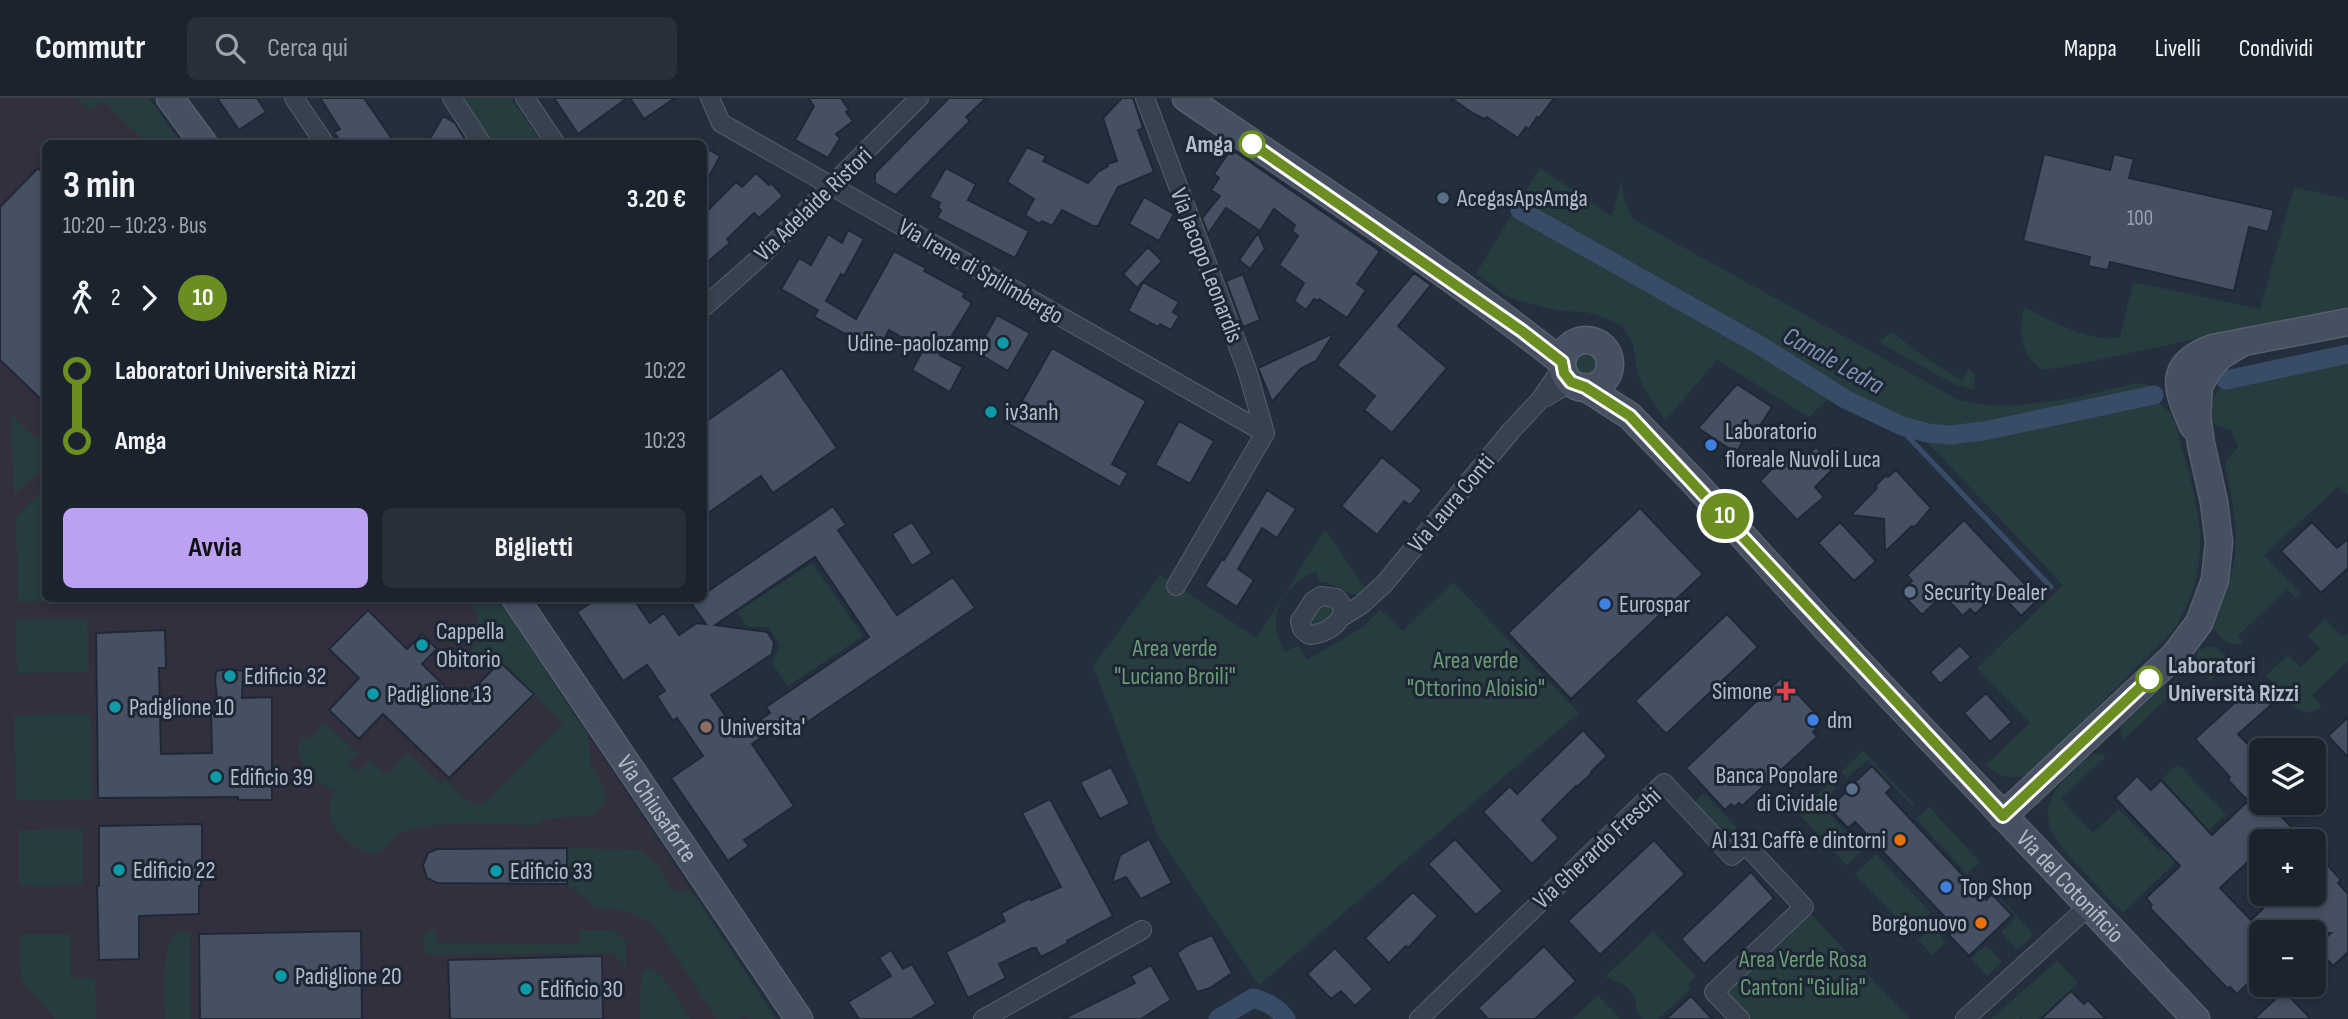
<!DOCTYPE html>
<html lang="it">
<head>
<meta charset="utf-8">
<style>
	body { margin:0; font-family:"Sofia Sans Condensed",sans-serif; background:#282f3a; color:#f1f3f6; height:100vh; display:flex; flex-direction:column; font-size:26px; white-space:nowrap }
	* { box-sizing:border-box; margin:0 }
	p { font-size:23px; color:#a0a4aa }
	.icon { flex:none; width:38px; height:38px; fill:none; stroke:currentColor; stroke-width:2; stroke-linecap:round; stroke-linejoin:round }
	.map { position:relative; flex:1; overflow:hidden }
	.sheet { position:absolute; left:42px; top:42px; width:665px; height:462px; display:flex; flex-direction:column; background:#1b232e; border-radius:10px; box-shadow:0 4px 10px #0003,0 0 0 2px #39404a }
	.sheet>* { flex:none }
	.badge { padding:0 14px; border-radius:23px; font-size:24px; line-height:46px }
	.tools { position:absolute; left:2249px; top:640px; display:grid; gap:14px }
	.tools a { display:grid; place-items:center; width:77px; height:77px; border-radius:10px; background:#1b232e; box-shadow:0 4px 10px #0003,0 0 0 2px #39404a; font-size:35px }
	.map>.badge { position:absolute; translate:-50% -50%; box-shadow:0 0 0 4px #fff }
	.legs { display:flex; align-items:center; gap:10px; height:77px; padding:0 21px; font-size:23px }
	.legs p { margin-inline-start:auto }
	.head { display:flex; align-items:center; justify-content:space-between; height:119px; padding:0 21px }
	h1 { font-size:38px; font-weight:700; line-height:52px }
	.action { display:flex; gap:14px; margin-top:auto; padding:14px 21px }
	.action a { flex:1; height:80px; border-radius:10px; background:#bca0f2; color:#111; font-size:28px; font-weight:700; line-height:80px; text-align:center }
	.action a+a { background:#282f3a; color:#f1f3f6 }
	ul { padding:0 21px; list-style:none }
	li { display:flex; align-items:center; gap:24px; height:70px; font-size:26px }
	li i { display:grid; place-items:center; width:10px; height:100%; margin:0 9px; background:currentColor }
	li i::after { content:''; width:18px; height:18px; margin:-9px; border:5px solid; border-radius:50%; background:#1b232e }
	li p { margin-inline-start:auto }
	li:first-child i { background:linear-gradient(#0000 50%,currentColor 0) }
	li:last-child i { background:linear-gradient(currentColor 50%,#0000 0) }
	header { display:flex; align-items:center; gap:42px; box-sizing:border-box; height:98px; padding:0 35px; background:#1b232e; border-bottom:2px solid #39404a }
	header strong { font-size:33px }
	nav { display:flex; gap:38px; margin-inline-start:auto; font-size:24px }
	.search { width:490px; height:63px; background:#282f3a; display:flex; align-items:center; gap:18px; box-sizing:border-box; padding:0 24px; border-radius:10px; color:#a0a4aa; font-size:26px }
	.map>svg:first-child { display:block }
</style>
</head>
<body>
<header>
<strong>Commutr</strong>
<div class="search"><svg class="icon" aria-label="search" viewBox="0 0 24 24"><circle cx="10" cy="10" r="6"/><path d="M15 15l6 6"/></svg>Cerca qui</div>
<nav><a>Mappa</a><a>Livelli</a><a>Condividi</a></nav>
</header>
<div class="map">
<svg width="2348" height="921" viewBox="0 0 2348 921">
	<rect width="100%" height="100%" fill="#242f3e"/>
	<path fill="#32303f" d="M0 0H149L181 45 46 46V500L498 501 776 921H0Z"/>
	<path fill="#263c3f" d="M76 0H149L181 45H147L102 2 91 13Z
		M458 0H511L542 45H489Z
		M1540 70 1612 118 1622 82C1623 97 1625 109 1634 122L1959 302C2014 317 2084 297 2138 285L2147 287 2153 292 1996 327 1947 332 1905 323 1884 315 1840 290 1809 319 1717 262 1665 323 1643 288 1637 274 1633 245 1623 229 1609 221 1586 214 1560 213 1510 200 1476 176Z
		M2294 89 2348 102V209L2064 269 2042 272C2020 257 2018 233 2024 209 2050 222 2091 246 2120 239L2133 184 2260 211Z
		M1892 234 1920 256 1962 283 1969 271 1975 277 1973 292 1953 286 1879 244Z
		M1586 242C1610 246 1617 271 1598 286L1567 280 1566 253 1574 245Z
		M2348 264V397L2339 388 2264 457 2301 496 2296 500 2287 491 2238 538 2243 545C2229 552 2219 536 2210 527 2244 471 2239 429 2225 369L2227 361 2238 350 2231 332 2214 327C2207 314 2211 302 2220 291Z
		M2158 303 2171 316 2175 325C2196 403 2220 459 2173 533L2035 671C2017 684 2001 682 1986 667L2030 625 1977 570 2063 487 1923 340 1949 346 1968 345Z
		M11 317 46 350 45 368 14 397Z
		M45 389 46 500 201 501 18 504 16 419Z
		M1325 431 1367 493C1349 505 1339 484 1320 484L1316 473C1281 490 1264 518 1285 554L1298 547 1307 562 1365 528 1380 511 1403 533 1453 484 1579 615 1259 887 1158 738 1093 568 1160 477 1257 540Z
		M812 465 863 538 788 588 772 565 780 547 768 529H748L737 514Z
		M466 501H498L588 637 591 668 602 686 605 694 604 703 599 712 593 717 543 721 539 727C494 727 443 720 401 735 389 739 388 756 372 755 355 754 329 730 329 713 328 705 332 699 335 693 315 684 291 664 301 639L309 640 325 624 357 655 348 665 358 674 370 662 387 677 408 655 440 686 445 681C456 691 468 710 484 705L563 625 489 552 472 569 460 568C478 547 487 523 466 501Z
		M1324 504 1335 510 1332 520 1312 530 1307 523Z
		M87 521 88 574 17 575 16 522Z
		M2325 521 2342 539 2348 534V563L2312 597 2322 608C2317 611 2312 615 2305 614 2295 613 2274 586 2266 577L2288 557 2301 569 2320 551 2308 538Z
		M2208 548 2216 549 2232 563 2210 583 2195 565 2198 553Z
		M2176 583 2182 586 2123 642 2120 633 2124 625 2168 585Z
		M91 616 92 701 16 702 14 617Z
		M1863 653 1914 705V706L1912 708 1867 662 1847 680 1841 674Z
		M2094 656H2103L2106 658 2061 701 2093 735 2119 711 2160 753 2196 717 2162 681 2178 666 2226 716 2123 815C2109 801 2096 787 2082 772 2051 740 2030 714 2069 677 2077 669 2084 661 2094 656Z
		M1831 684 1837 690 1820 706 1863 752 1847 767 1798 715Z
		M1704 695 1741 734 1728 748 1690 708Z
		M1929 709 1980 764 1967 776 1916 721Z
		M83 731V787L19 788V732Z
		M567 750 640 752 653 761 673 792 693 795 776 921H749L746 917 738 921H717L664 841 651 825 626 813 595 809 567 786Z
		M1876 756 1930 814 1909 833 1855 776Z
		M1983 781 2034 837 2017 852 2001 834 2016 820 1981 783Z
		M1804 809 1910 921H1740L1714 894Z
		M1934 827 1945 845 1932 857 1918 842Z
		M431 832H436L437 845 580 846V832H613L626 843V869L613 855 431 857 425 854C421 845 421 837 431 832Z
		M1653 833 1696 878 1688 887 1691 891 1658 921H1643L1637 915C1637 892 1625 886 1605 879Z
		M190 834 191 921H165C165 893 160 859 174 835Z
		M20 836H71V879L95 880 96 921H55L21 882Z
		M1986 847 2002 864 1987 878 1971 860Z
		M2057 863 2078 885 2039 921H2023L2021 919 2019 921H1991Z
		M647 870C663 871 681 907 690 921H640L641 877Z
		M1598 897 1620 921H1573Z"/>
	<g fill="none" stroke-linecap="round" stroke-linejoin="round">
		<path stroke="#394c67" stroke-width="5" d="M1895 325 2051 489"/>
		<path stroke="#394c67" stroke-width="19" d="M1520 112 1761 248 1845 301 1902 328 1928 335 1950 337 1984 333 2154 297
			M2226 282 2348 256
			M1218 921 1253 900C1267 904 1277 909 1286 921"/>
	</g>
	<path fill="#455162" stroke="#1f2835" stroke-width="2" fill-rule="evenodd" d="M217 0H257L266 14 239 32Z
		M320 0H364L392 41 384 46H342L334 34 340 31Z
		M554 0H627L578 36Z
		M630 0H675L644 21Z
		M808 0H841L849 12 846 14 853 23 836 36 840 40 828 60 795 42 814 8Z
		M949 0H986L966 19 970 23 896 97 875 85V75Z
		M1122 0H1133L1143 30 1138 32 1154 74 1118 89 1098 128H1093L1062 112 1052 128 1042 123 1040 126 1025 117 1034 101 1007 84 1027 49 1046 58 1043 63 1088 85 1098 74 1108 68 1107 66 1117 63 1103 20Z
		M1451 0H1554L1539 20 1537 19 1529 31 1526 29 1518 40 1487 19 1485 21 1474 16Z
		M443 18 455 25 468 46H427Z
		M704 49 720 58 704 88Z
		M1231 51 1380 153 1357 186 1366 192 1347 220 1319 201 1317 203 1314 201 1306 212 1294 203 1304 185 1279 167 1298 138 1292 133 1295 127 1274 111 1260 133 1226 110 1208 136 1202 120 1220 98 1211 92 1219 80 1214 76Z
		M2044 56 2110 72 2114 56 2134 61 2129 80 2274 112 2268 134 2249 129 2234 193 2110 164 2108 172 2088 168 2090 159 2023 143Z
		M38 70 46 78V306L0 262V109Z
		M946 70 976 86 968 102 1029 133 1015 160 937 120 941 112 938 110 940 105 929 99Z
		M756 75 769 87 771 85 783 98 759 120 754 115 727 141 730 145 704 167V116L736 84 742 89Z
		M1144 99 1174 116 1159 143 1129 126Z
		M848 132 864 141 844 178 841 176 826 203 856 221 894 153 926 170 924 173 965 195 963 199 972 205 940 257 963 269 950 294 912 272 923 252 889 232 878 254 814 219 818 212 781 191 799 160 811 167 828 136 842 145Z
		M1258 135 1265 151 1250 171 1239 162Z
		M1148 149 1162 163 1137 190 1123 176Z
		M1414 175 1431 187 1398 228 1447 270 1392 335 1364 312 1375 298 1337 267Z
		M1243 176 1260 222 1243 229 1226 183Z
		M1143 184 1179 204 1173 214 1179 218 1171 232 1160 226 1158 229 1128 213Z
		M997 217 1030 235 1008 273 976 254Z
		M1334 235 1316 263 1300 271 1272 304 1258 270Z
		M1052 250 1146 303 1112 366 1128 375 1120 389 1009 326Z
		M782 270 837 350 773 395 761 378 704 418V325Z
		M1737 286 1772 309 1752 340 1747 336 1736 355 1698 330Z
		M1179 323 1214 343 1190 386 1155 367Z
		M1816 349 1835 369 1815 389 1824 399 1797 422 1760 383 1786 356 1797 367Z
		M1382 359 1422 392 1410 407 1404 403 1377 437 1341 408Z
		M1896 372 1931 410 1914 430 1912 428 1885 454 1884 421 1851 417 1877 390 1875 388 1886 377 1888 379Z
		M1267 392 1296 411 1277 440 1262 430 1238 471 1254 482 1237 509 1205 488 1222 461 1224 462Z
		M833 408 846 427 838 432 897 517 953 479 975 510 781 642 774 631 752 646 794 708 744 742 749 748 728 763 671 680 703 658 677 620 673 623 657 598 665 593 647 567 623 583 577 514 598 500H633L650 525 664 515 679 537 697 525 706 526 691 505 697 500H704V496ZM815 459 869 539 766 609 770 615 738 636 711 597 772 556 774 544 767 534 715 527Z
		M1640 410 1703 476 1571 601 1508 535Z
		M1964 422 2039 501 2021 518 1999 494 1975 516 1970 511 1963 518 1943 497 1922 517 1901 495 1912 483 1907 477Z
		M912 424 932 455 912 468 892 436Z
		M1840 424 1876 463 1854 483 1818 445Z
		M2312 424 2337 450 2348 441V470L2321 495 2281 453Z
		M368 512 407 551 422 536 437 551 422 566 461 604 500 564 534 596 449 680 383 616 359 641 329 612 359 580 329 551Z
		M1727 516 1758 549 1666 636 1635 603Z
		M165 532 166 570H159L161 656 212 655 211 615H219L215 583 216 573 229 571 243 573 242 600 272 599V702H238V699L98 700 96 535Z
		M1960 547 1971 559 1940 586 1930 574Z
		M1782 579 1821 621 1815 627 1817 630 1813 634 1817 639 1742 708 1739 705 1735 709 1731 706 1725 712 1686 670Z
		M2253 588 2271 607 2238 636 2261 660V705H2269L2305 744H2261V768L2253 759 2220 790 2251 822 2278 796H2314V752L2341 782 2338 785 2348 796V854L2333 868 2316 849 2331 835H2261V873L2237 896 2230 889 2228 891 2150 810 2152 807 2146 800 2180 768 2115 700 2137 678 2151 692 2161 682 2212 737 2248 703 2228 682 2230 679 2195 641Z
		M1986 595 2012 624 1990 644 1964 615Z
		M2348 619V659L2328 638Z
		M1583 632 1607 658 1591 674 1592 675 1577 689 1576 688 1542 722 1559 740 1532 766 1483 714 1510 688 1517 696Z
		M1872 668 1892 689 1886 695 1986 802 1992 796 2012 817 1969 858 1949 837 1956 831 1855 724 1848 730 1829 710 1844 696 1848 687 1857 682Z
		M1111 669 1130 706 1100 721 1080 684Z
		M1050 701 1113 818 1067 843 1068 845 1041 859 1036 850H1032L999 866 1006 880 968 900 946 854 1005 823 1001 815 1030 800 1031 802 1061 789 1022 715Z
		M202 726V774L201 788H199V816L139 818V861L99 862 97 788H99V728Z
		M1149 741 1172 785 1141 801 1126 779 1112 785 1120 757Z
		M1455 741 1503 793 1476 817 1428 766Z
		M1654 742 1685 776 1600 857 1568 823Z
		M567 750V786L437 785 427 780 423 767 428 755 437 751Z
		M1751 774 1774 800 1704 866 1681 841Z
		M1413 794 1438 818 1408 850 1406 848 1389 865 1365 840Z
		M361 833 362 921H200L199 836Z
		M1212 837 1232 875 1210 890 1197 894 1177 855 1188 847Z
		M1544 848 1576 883 1535 921H1488L1478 910Z
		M1335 850 1373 891 1355 908 1341 893 1331 901 1307 876Z
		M891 852 903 871 912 866 936 906 911 921H859L848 904 891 878 879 860Z
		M602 858 603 921H450L448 862Z
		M1151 867 1171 902 1141 921H1063L1135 885 1131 878Z
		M2071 893 2084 906 2088 902 2106 921H2041Z
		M2284 893 2311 921H2254Z
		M1691 898 1712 921H1666Z"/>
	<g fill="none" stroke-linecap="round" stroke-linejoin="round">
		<defs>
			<path id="street" d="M294 0 325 46
				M452 0 482 46
				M525 0 556 46
				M710 0 721 25 1265 335
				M1145 0 1247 272 1265 335
				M704 209 757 162 919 0
				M1546 299 1571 284
				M1176 488 1265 335
				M1321 498 1336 500C1356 518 1326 537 1309 537L1302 531 1300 523 1313 503Z
				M1342 519 1361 507 1384 486 1511 333 1540 302 1562 270
				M983 921 1142 832
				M1419 921 1664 685 1732 758 1745 746 1804 809 1714 894 1740 921
				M1965 921 2089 808"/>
			<g id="secondary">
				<path d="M170 0 204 46"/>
				<path d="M1186 0C1312 86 1442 169 1562 264"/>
				<circle cx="1586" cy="266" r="24"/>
				<path id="s1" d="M1585 289 1630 318 1694 384 1826 530 2196 921"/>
				<path d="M2193 328C2177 291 2166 267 2213 250L2348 224"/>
				<path id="s2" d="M515 500 799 921"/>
				<path d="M2003 718 2175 557 2199 525 2215 482 2219 444 2214 404 2201 346 2197 318 2199 288 2208 272 2220 258 2243 244"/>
			</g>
		</defs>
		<use href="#street" stroke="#565f6c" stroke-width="20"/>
		<use href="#secondary" stroke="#565f6c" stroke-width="29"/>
		<use href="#street" stroke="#38414e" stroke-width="18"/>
		<use href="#secondary" stroke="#465061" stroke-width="26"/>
	</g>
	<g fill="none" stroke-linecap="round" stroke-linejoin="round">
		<defs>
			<path id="line-1" d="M1252 46 1522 233 1562 264 1564 275 1571 284 1585 289 1630 318 2003 718 2149 581"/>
		</defs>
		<use href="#line-1" stroke="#fff" stroke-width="16"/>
		<use href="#line-1" stroke="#6b8e23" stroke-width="10"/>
	</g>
	<g fill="#fff" stroke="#6b8e23" stroke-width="3.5">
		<circle cx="1252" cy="46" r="12"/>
		<circle cx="2149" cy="581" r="12"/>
	</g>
	<g fill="#5c6f8a" stroke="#1d2633" stroke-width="2.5">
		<circle cx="1443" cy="100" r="7"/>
		<circle cx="1910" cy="494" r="7"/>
		<circle cx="1852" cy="691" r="7"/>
	</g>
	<g fill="#0f9aa8" stroke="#1d2633" stroke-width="2.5">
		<circle cx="1003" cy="245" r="7"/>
		<circle cx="991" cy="314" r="7"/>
		<circle cx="422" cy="547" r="7"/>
		<circle cx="230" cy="578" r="7"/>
		<circle cx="373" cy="596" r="7"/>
		<circle cx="115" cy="609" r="7"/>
		<circle cx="216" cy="679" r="7"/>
		<circle cx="119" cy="772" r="7"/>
		<circle cx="496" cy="773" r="7"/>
		<circle cx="281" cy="878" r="7"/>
		<circle cx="526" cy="891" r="7"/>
	</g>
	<g fill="#3f7fe0" stroke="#1d2633" stroke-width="2.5">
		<circle cx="1711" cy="347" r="7"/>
		<circle cx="1605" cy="506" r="7"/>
		<circle cx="1813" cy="622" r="7"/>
		<circle cx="1946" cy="789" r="7"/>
	</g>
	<path fill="#e0444e" stroke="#1d2633" stroke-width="2.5" d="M1782.5 582.5h7v7h7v7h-7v7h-7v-7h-7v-7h7z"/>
	<circle fill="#8d6e63" stroke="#1d2633" stroke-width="2.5" cx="706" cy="629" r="7"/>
	<g fill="#e8710a" stroke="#1d2633" stroke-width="2.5">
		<circle cx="1900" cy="742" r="7"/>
		<circle cx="1981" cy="825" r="7"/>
	</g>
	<g text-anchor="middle" stroke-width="6" stroke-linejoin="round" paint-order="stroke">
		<g font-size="21" fill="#98a1af">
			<text x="2140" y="127">100</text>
		</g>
		<g font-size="24" font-weight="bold" fill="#b4bcc9" stroke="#1d2633" text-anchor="end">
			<text x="1233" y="54">Amga</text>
			<text x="2168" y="575" text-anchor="start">Laboratori<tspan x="2168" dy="28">Università Rizzi</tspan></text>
		</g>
		<g font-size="24" fill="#b4bcc9" stroke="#1d2633" text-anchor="start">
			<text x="1457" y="108">AcegasApsAmga</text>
			<text x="989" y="253" text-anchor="end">Udine-paolozamp</text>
			<text x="1005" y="322">iv3anh</text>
			<text x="1725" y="341">Laboratorio<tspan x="1725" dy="28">floreale Nuvoli Luca</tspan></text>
			<text x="1924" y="502">Security Dealer</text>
			<text x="1619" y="514">Eurospar</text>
			<text x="436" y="541">Cappella<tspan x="436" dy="28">Obitorio</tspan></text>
			<text x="244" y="586">Edificio 32</text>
			<text x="1772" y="601" text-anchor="end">Simone</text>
			<text x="387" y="604">Padiglione 13</text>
			<text x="129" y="617">Padiglione 10</text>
			<text x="1827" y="630">dm</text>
			<text x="720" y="637">Universita'</text>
			<text x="1838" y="685" text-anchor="end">Banca Popolare<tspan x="1838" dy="28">di Cividale</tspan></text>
			<text x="230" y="687">Edificio 39</text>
			<text x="1886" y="750" text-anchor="end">Al 131 Caffè e dintorni</text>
			<text x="133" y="780">Edificio 22</text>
			<text x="510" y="781">Edificio 33</text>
			<text x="1960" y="797">Top Shop</text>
			<text x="1967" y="833" text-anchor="end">Borgonuovo</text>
			<text x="295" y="886">Padiglione 20</text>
			<text x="540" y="899">Edificio 30</text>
		</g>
		<g font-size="24" fill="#b4bcc9" stroke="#1d2633">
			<text transform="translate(813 106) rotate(-44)" y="8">Via Adelaide Ristori</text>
			<text transform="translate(1207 167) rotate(69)" y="8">Via Jacopo Leonardis</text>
			<text transform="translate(981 173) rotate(30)" y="8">Via Irene di Spilimbergo</text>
			<text transform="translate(1451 405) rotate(-50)" y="8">Via Laura Conti</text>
			<text dy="8" stroke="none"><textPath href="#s2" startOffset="254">Via Chiusaforte</textPath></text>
			<text transform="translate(1597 750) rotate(-43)" y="8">Via Gherardo Freschi</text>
			<text dy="8" stroke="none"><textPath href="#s1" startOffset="698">Via del Cotonificio</textPath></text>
		</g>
		<g font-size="24" fill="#6b9a76" stroke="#1d2633">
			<text x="1175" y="558">Area verde<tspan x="1175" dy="28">"Luciano Broili"</tspan></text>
			<text x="1476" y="570">Area verde<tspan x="1476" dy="28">"Ottorino Aloisio"</tspan></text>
			<text x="1803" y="869">Area Verde Rosa<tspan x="1803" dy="28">Cantoni "Giulia"</tspan></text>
		</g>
		<g font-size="26" font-style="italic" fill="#7c92b1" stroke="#1d2633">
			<text transform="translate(1834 262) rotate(29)" y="9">Canale Ledra</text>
		</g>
	</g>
</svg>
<div class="tools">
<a><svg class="icon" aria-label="layers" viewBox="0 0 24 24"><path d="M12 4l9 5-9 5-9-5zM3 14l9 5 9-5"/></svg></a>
<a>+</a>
<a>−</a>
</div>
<b class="badge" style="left:1725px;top:418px;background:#6b8e23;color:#fff">10</b>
<section class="sheet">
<div class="head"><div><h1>3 min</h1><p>10:20 – 10:23 · Bus</p></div><b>3.20 €</b></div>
<div class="legs"><svg class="icon" aria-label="walk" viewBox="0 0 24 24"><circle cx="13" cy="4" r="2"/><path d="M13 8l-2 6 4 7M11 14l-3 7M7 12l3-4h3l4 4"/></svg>2<svg class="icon" aria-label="forward" viewBox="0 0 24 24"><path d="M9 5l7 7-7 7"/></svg><b class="badge" style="background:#6b8e23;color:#fff">10</b></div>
<ul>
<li><i style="color:#6b8e23"></i><b>Laboratori Università Rizzi</b><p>10:22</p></li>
<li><i style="color:#6b8e23"></i><b>Amga</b><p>10:23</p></li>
</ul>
<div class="action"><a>Avvia</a><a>Biglietti</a></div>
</section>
</div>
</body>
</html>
